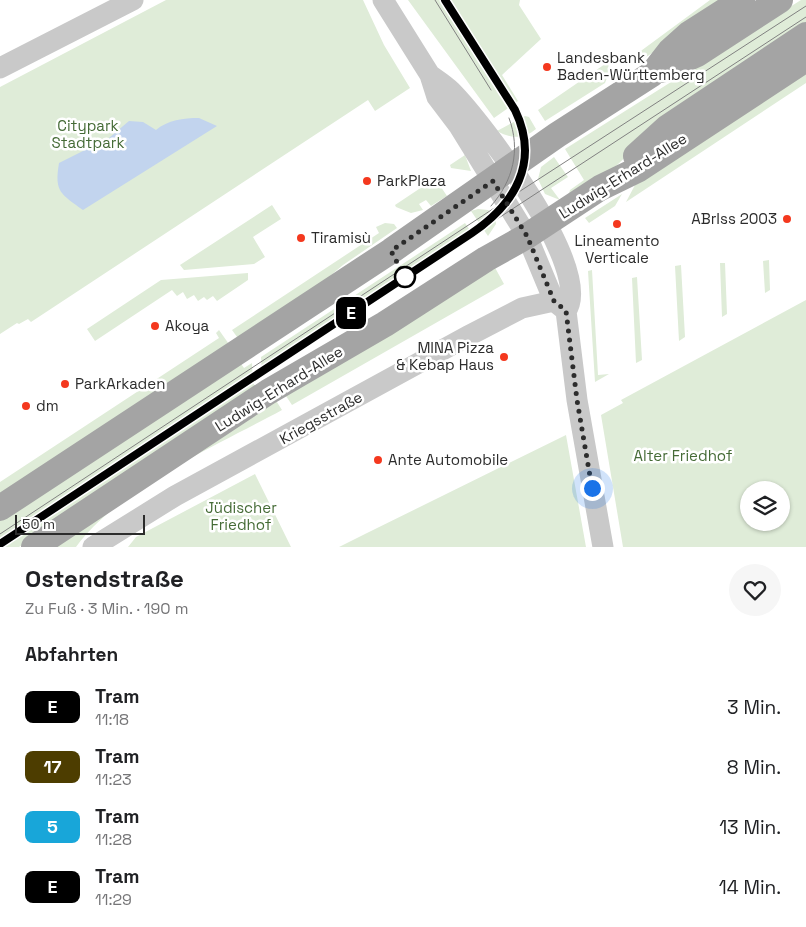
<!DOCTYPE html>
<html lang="de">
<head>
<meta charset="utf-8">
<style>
	body { margin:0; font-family:"Space Grotesk",sans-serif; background:#f6f6f6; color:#202124; height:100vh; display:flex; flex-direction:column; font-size:19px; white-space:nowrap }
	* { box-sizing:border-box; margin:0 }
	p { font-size:16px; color:#757577 }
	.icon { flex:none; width:28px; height:28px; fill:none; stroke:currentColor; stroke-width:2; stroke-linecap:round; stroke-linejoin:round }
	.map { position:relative; height:547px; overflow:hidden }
	.drawer { display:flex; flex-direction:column; background:#fff; flex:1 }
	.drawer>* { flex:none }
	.badge { padding:0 10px; border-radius:8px; font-size:18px; line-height:32px }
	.controls { position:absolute; left:740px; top:481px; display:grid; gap:10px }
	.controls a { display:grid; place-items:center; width:50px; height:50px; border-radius:50%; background:#fff; box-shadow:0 1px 4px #0004; font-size:25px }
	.scale { position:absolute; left:15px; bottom:12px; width:130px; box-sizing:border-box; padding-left:5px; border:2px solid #2c2c2c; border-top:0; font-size:14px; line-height:18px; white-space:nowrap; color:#2c2c2c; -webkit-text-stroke:4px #fff; paint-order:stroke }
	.you { position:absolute; width:25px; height:25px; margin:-12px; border:4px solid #fff; border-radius:50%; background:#1a73e8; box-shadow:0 0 0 8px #1a73e833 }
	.map>.badge { position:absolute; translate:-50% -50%; box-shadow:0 0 0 2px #fff }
	h2 { padding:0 25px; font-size:19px; line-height:45px }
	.round { display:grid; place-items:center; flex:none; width:52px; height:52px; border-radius:26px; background:#f6f6f6 }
	.summary { display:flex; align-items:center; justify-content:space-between; height:85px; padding:0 25px }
	h1 { font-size:24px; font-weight:700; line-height:38px }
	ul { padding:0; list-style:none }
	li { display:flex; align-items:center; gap:15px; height:60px; padding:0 25px }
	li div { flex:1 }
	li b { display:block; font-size:19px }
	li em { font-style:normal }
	li .badge { min-width:55px; font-weight:700; text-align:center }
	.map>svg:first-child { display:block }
</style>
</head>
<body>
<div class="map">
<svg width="806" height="547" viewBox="0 0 806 547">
	<rect width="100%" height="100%" fill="#fff"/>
	<path fill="#dfecd8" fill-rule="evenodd" d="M166 0H363L384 45 410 88 375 111 368 100 31 322 28 319 19 324 17 323 0 334V87Z
		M408 0H520L519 5 541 39 502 75 518 101 494 118Z
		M710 0H727L635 65 631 64 634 56Z
		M801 0H806V25L644 139 613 169 569 194 570 190 584 180 565 149Z
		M608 62 609 72 605 83 545 121 538 110Z
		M806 72V83L626 202 635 185Z
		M525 116 529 117 536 129C524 139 511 139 497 131Z
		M465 155 471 171 451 168 450 165Z
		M554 157 568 177 551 188 560 200 545 194 538 179 541 167Z
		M431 181 439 184 447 196 431 206 426 200 419 204 423 210 411 213 396 207 395 205Z
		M622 194 615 206 589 223 585 218Z
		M272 205 281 219 253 237 265 257 254 264 184 270 180 265Z
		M478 209 488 210 495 215 496 224 488 236 471 211Z
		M385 223 394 224 397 228 343 265 310 293 240 341 232 330 379 233 376 227Z
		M465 223 474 236 262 376 261 357Z
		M769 260 770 290 765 293 763 261Z
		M720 263H725L727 314 722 317Z
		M493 264 504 284 292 405 284 393Z
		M681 265 685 337 679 341 675 266Z
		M592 270 598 375 609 374 595 382 588 271Z
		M248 273V280L217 301 213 296 207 300 204 297 198 301 194 295 187 299 183 292 177 296 172 290 95 341 87 329 161 280Z
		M637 277 642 360 636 363 632 278Z
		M806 300V547H623L601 415 623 403 621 400ZM749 490H781V522H749Z
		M219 330 231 347 0 497V482L219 338 216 333Z
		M239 361 244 368 252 363 253 383 258 390 19 547H0V517Z
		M275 399 282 410C216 446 120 487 76 547H50Z
		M566 435 586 547H339L365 534Z
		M255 474 291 547H128L136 537Z"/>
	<path fill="#c2d4ee" d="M199 118 217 126 83 210C61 194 54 192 59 163L109 138 129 121 143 122 156 130C168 120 183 118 199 118Z"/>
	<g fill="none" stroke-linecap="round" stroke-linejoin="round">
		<path stroke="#c9c9c9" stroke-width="21" d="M383 0 430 75 437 97 459 126 527 236 554 301 564 309
			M0 68 133 0
			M430 75C437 80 445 85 451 91 482 122 595 270 566 311L577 400 603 547
			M93 547 175 496 468 336 522 308 554 301"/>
		<path stroke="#a4a4a4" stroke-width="26" d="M661 70 697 54 780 0
			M636 156 668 127 806 35
			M0 508 391 251 557 135 652 74 670 51 689 34 742 0
			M34 547 268 392 385 324 486 259 527 236 600 188 639 169 806 59"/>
		<path stroke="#818181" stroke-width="1" d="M435 0 491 90
			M445 0 498 83
			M512 196C528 170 528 138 515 110
			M491 206C513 181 521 150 509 118
			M0 534 511 197 806 6
			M0 544 806 17"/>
	</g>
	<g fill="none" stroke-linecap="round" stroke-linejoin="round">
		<defs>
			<path id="line" d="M0 544 472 233C515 204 540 162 515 110L445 0"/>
		</defs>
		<use href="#line" stroke="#fff" stroke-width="11"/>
		<use href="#line" stroke="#000" stroke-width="8"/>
		<path stroke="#2c2c2c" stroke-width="5" stroke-dasharray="0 9" d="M405 277 391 251 493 181 527 236 554 301 566 311 577 400 592 488"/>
	</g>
	<g fill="#f4381e" stroke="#fff" stroke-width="2">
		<circle cx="547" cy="67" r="5"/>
		<circle cx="367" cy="181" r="5"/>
		<circle cx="787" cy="219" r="5"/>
		<circle cx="617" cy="224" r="5"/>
		<circle cx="301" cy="238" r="5"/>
		<circle cx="155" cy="326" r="5"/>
		<circle cx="504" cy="357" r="5"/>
		<circle cx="65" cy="384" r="5"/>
		<circle cx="26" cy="406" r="5"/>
		<circle cx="378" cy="460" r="5"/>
	</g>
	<circle fill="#fff" stroke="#000" stroke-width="2.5" cx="405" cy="277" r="10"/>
	<g text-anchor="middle" stroke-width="5" stroke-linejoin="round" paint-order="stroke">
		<g font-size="15" fill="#2c2c2c" stroke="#fff" text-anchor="start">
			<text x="557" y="63">Landesbank<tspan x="557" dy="17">Baden-Württemberg</tspan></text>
			<text x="377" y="186">ParkPlaza</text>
			<text x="777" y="224" text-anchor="end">ABrIss 2003</text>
			<text x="311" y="243">Tiramisù</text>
			<text x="617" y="246" text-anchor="middle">Lineamento<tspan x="617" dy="17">Verticale</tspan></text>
			<text x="165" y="331">Akoya</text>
			<text x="494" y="353" text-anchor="end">MINA Pizza<tspan x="494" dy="17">&amp; Kebap Haus</tspan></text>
			<text x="75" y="389">ParkArkaden</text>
			<text x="36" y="411">dm</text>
			<text x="388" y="465">Ante Automobile</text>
		</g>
		<g font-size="15" fill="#456b36" stroke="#fff">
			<text x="88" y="131">Citypark<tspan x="88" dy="17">Stadtpark</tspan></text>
			<text x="683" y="461">Alter Friedhof</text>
			<text x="241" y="513">Jüdischer<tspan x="241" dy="17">Friedhof</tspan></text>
		</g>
		<g font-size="15" fill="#2c2c2c" stroke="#fff">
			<text transform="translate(623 176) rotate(-32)" y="5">Ludwig-Erhard-Allee</text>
			<text transform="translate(279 389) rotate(-32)" y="5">Ludwig-Erhard-Allee</text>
			<text transform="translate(321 418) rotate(-29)" y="5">Kriegsstraße</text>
		</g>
	</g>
</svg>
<div class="controls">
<a><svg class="icon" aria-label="layers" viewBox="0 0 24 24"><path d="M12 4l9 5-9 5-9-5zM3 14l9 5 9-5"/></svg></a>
</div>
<div class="scale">50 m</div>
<div class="you" style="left:592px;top:488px"></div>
<b class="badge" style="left:351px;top:313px;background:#000;color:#fff">E</b>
</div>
<section class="drawer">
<div class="summary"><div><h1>Ostendstraße</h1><p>Zu Fuß · 3 Min. · 190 m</p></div><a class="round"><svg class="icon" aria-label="heart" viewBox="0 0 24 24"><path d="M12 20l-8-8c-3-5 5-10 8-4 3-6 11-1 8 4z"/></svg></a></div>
<h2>Abfahrten</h2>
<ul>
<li><span class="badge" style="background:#000;color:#fff">E</span><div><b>Tram</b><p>11:18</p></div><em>3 Min.</em></li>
<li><span class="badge" style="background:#4d3d00;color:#fff">17</span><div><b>Tram</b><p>11:23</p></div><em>8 Min.</em></li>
<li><span class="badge" style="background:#18a6d9;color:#fff">5</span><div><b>Tram</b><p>11:28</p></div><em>13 Min.</em></li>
<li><span class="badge" style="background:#000;color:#fff">E</span><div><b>Tram</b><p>11:29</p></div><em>14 Min.</em></li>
</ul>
</section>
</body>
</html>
